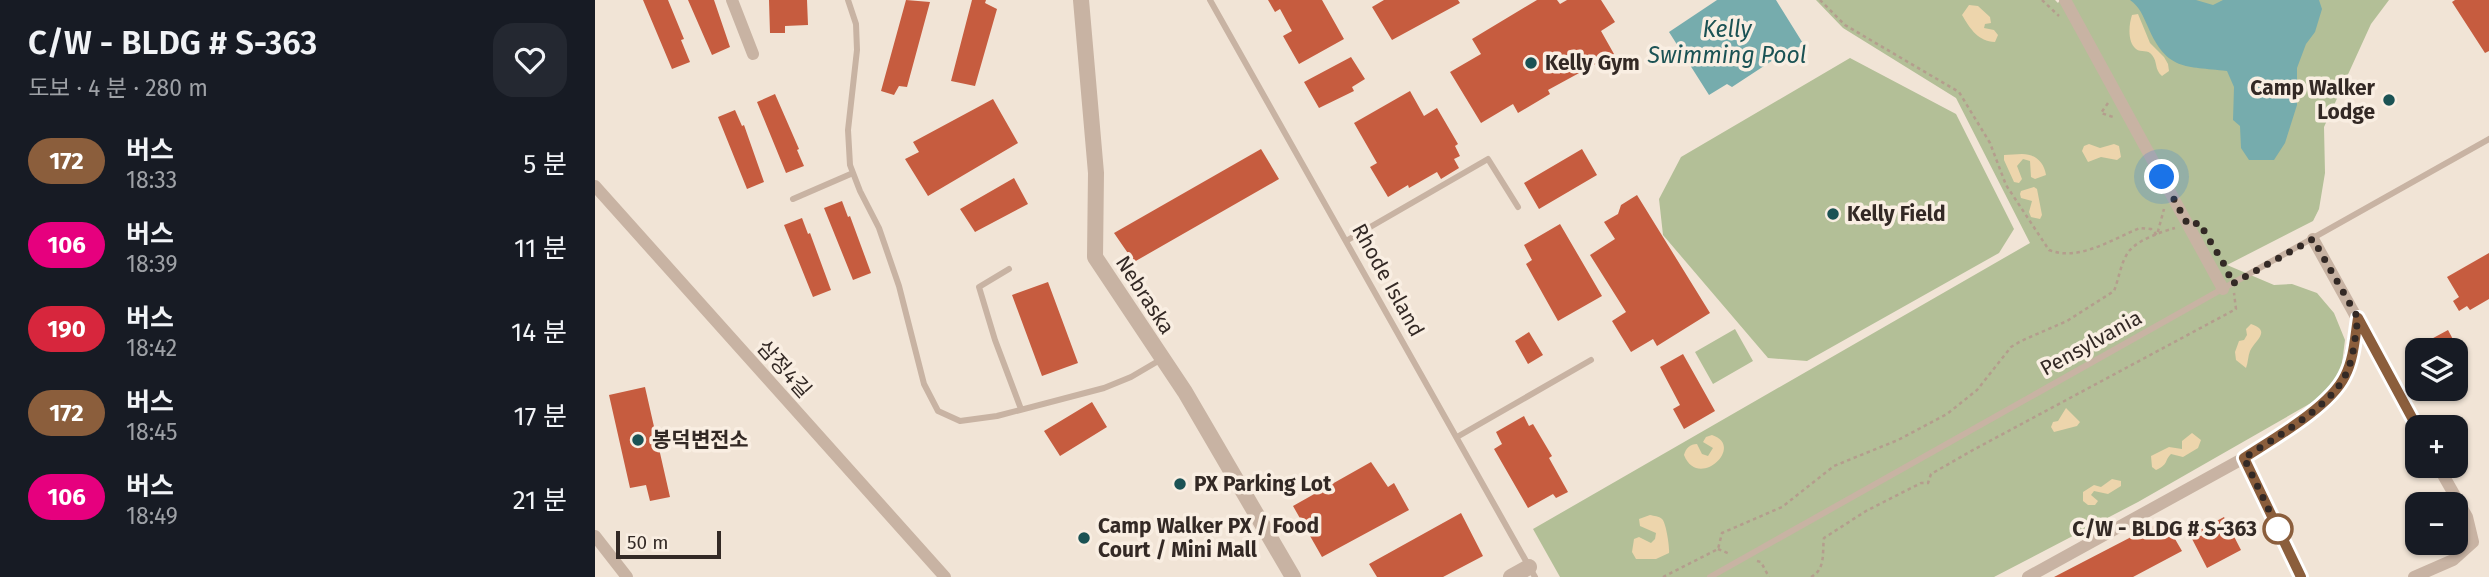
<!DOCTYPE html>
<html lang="ko">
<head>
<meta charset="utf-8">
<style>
	body { margin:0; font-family:"Fira Sans","Noto Sans KR",sans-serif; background:#242831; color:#f1f3f6; height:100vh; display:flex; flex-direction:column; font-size:26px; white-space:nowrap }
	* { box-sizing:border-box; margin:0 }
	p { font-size:23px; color:#9ea1a6 }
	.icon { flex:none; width:38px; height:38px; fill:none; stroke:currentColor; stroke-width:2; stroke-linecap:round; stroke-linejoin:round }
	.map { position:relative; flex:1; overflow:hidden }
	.details { display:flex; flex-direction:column; background:#171b24; width:595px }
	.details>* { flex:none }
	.badge { padding:0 14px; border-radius:23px; font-size:24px; line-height:46px }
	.tools { position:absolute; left:1810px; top:338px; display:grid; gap:14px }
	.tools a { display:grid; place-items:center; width:63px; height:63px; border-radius:14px; background:#171b24; box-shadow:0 2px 5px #0004; font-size:35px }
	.scale { position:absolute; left:21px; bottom:18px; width:105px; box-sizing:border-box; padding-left:7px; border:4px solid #332925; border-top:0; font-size:19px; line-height:24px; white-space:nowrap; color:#332925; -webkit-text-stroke:5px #f9eee2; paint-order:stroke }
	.you { position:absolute; width:35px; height:35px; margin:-18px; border:5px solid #fff; border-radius:50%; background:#1a73e8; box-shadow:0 0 0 10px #1a73e833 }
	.map>.badge { position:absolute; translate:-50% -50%; box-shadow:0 0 0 4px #fff }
	.round { display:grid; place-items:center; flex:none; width:74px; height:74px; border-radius:21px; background:#242831 }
	.overview { display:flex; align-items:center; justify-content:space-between; height:119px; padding:0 28px }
	h1 { font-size:33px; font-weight:600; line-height:52px }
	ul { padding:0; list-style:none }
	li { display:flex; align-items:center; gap:21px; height:84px; padding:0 28px }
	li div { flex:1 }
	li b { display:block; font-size:26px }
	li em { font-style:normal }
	li .badge { min-width:77px; font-weight:700; text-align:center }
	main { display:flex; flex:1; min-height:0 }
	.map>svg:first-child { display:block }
</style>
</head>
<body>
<main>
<section class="details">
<div class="overview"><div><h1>C/W - BLDG # S-363</h1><p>도보 · 4 분 · 280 m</p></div><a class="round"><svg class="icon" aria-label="heart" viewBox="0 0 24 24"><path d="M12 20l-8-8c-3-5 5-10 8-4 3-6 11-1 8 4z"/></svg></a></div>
<ul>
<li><span class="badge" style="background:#8b5e3c;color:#fff">172</span><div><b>버스</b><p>18:33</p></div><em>5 분</em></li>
<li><span class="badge" style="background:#e6007e;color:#fff">106</span><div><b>버스</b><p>18:39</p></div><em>11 분</em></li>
<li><span class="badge" style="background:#d7263d;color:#fff">190</span><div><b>버스</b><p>18:42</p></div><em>14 분</em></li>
<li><span class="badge" style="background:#8b5e3c;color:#fff">172</span><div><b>버스</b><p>18:45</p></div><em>17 분</em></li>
<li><span class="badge" style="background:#e6007e;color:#fff">106</span><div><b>버스</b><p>18:49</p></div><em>21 분</em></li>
</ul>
</section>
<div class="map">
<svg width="1894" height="577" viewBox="0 0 1894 577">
	<rect width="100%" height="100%" fill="#f1e4d6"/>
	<path fill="#b3bf97" d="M1221 0H1460L1463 3 1465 0H1794L1776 24 1729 127 1730 173 1724 209 1718 221 1632 265 1679 285 1697 284 1722 293 1739 313 1750 340 1746 371 1730 395 1543 502 1399 577H965L938 529 1435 243 1361 98 1248 28Z
		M1255 58 1361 114 1419 229 1404 253 1212 361 1173 358 1068 235 1064 199 1086 157Z
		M1140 329 1158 361 1118 384 1100 352Z"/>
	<path fill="#edd5ac" d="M1374 5 1383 6 1395 17 1396 23 1390 24 1389 28 1399 30 1403 35 1400 42C1383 41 1376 30 1367 15Z
		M1543 14 1555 43 1569 57 1573 64 1574 71 1567 76C1559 69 1563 62 1557 55 1553 49 1546 53 1541 49 1532 42 1534 24 1537 15Z
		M1494 144 1505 148 1519 144 1524 146 1526 157 1522 160 1506 157 1493 162 1487 151 1489 146Z
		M1427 154C1440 154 1449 162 1451 175L1440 179 1436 177 1435 161 1428 159 1422 166 1427 179 1424 183 1419 182 1409 160V155Z
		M1439 187 1442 189 1447 215 1445 219 1436 217 1434 212 1437 201 1426 198 1425 194 1426 191Z
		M1656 324C1677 331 1660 340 1655 351 1653 356 1653 363 1651 368L1641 360 1640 352 1644 341 1649 340 1652 335 1651 329Z
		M1471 408 1485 422 1482 426 1459 432 1456 427 1458 422 1463 421Z
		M1597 433 1606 440 1603 448 1588 457 1576 454C1569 461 1574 464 1561 470L1557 467 1556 456 1574 447 1587 449V441Z
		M1117 435C1151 446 1103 491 1089 455 1091 448 1095 444 1102 444L1107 454 1113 456 1118 448 1108 442 1111 437Z
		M1517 479 1526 481V486L1513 494 1499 491 1496 495 1503 501 1500 505H1493L1488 501V492L1499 485 1506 487Z
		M1055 515C1059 516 1064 516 1067 519 1071 522 1075 548 1074 553L1061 559H1041L1037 552 1039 539 1044 537 1056 543 1060 539 1061 533 1045 526 1044 519Z"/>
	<path fill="#76acad" d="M1122 0H1181L1209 45 1189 53 1137 87 1132 84 1114 95 1074 32Z
		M1535 0H1601L1618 5 1628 0H1724L1727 9 1720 32 1711 44 1702 68V105L1690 143 1679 160H1654L1646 148 1645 126 1638 120 1639 87 1632 71C1590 66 1572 71 1553 27 1548 16 1545 7 1535 0Z"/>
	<path fill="#c65c3f" d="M48 0H73L89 39 86 40 95 62 77 69Z
		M93 0H119L135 47 117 55Z
		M174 0H212L213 25 190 26V33H175Z
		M311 0 335 2 312 87 304 86 299 95 286 91Z
		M377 0H391L390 3 402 9 380 86 356 81Z
		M673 0H727L749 39 704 64 688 36 697 31 685 9 680 12Z
		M789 0H863L865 3 797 40 777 7Z
		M942 0H962L965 4 972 0H1006L1020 22 1006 31 1019 54 953 90 955 94 923 113 918 104 886 123 855 72 886 54 877 39Z
		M1860 0H1894V51L1890 53 1857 2Z
		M756 57 770 79 757 87 759 91 724 108 709 82Z
		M815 91 829 116 842 108 863 144 860 146 865 156 859 159 864 168 846 179 842 172 814 188 813 185 793 197 775 167 782 163 759 123Z
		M180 94 204 149 202 150 209 166 191 173 162 102Z
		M398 99 423 143 333 196 310 159 324 152 318 142Z
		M140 110 147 126 149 125 169 182 152 189 123 117Z
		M666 149 684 179 539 262 519 233Z
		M987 149 1002 175 944 209 929 183Z
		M419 178 433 204 380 232 365 209Z
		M1042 195 1115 313 1062 346 1058 339 1036 352 1017 321 1031 312 995 255 1020 239 1009 222 1023 214 1026 205Z
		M247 201 253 217 255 216 276 273 258 280 229 208Z
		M207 218 213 234 215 233 236 290 218 297 189 225Z
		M965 224 1007 296 963 321 931 264 937 260 929 245Z
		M1894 253V299L1875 310 1872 306 1864 311 1858 301 1864 297 1852 277Z
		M453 282 483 363 447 376 417 295Z
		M1853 330 1861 345 1853 350H1822V356L1816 350Z
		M934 332 948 355 933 364 920 341Z
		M1088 354 1120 411 1089 429 1078 409 1085 405 1065 367Z
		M50 387 75 497 55 501 51 485 35 488 14 395Z
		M497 402 512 427 465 456 449 431Z
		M929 416 934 426 938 424 957 456 954 458 973 492 961 498 958 494 933 508 899 449 907 444 901 432Z
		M776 462 793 487 799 483 814 510 727 557 698 506Z
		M866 513 888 556 848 577H782L774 564Z
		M1629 517 1646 550 1612 568 1595 535Z
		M1569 520 1587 551 1538 577H1459Z"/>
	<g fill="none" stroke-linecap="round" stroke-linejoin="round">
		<path stroke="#b49d8d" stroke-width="2.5" stroke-dasharray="3.5 3.5" stroke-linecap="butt" d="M1225 0 1250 25 1364 92 1395 143 1411 185 1454 250C1484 262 1517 239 1545 228L1556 229 1562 235 1569 209
			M1447 0 1464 16
			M1513 103 1506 113 1518 117
			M1123 549 1135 554
			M1162 561 1166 562 1174 577
			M1068 577 1123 549 1127 533 1187 507 1239 466 1303 440 1352 414 1382 390 1416 347 1426 341 1472 321 1519 291C1524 279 1526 260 1535 250 1545 239 1566 232 1580 228
			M1216 577C1231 569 1227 553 1229 538L1271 511 1326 483H1333L1336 474 1378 450 1641 309 1639 293"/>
		<path stroke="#c8b3a3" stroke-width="6" d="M253 0 261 24 262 50 253 130 255 165 265 191 284 228 304 286 329 384 343 411 365 421 402 416 509 388 536 377 565 360
			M615 0 940 577
			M198 199 258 173
			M751 241 893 159 923 207
			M414 269 384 287 400 340 426 409
			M862 437 996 360
			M1115 577 1894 139"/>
		<path stroke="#c8b3a3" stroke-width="12" d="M137 0 158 54
			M1470 0 1628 289
			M0 186 350 577
			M1718 239 1822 427
			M1649 458 1706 577
			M0 536 32 577
			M1433 577 1649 458 1704 421 1738 394 1751 376 1763 318
			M1819 577 1858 560 1878 542 1872 517 1843 466"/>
		<path stroke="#c8b3a3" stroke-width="16" d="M486 0 501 173 500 257 590 392 698 577
			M916 577 934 567"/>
	</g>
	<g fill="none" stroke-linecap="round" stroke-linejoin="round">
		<defs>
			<path id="line" d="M1706 577 1649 458C1678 439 1735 407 1750 376 1759 359 1760 336 1763 318L1822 427"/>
		</defs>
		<use href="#line" stroke="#fff" stroke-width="16"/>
		<use href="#line" stroke="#8b5e3c" stroke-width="10"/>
		<path stroke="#332925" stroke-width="7" stroke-dasharray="0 12.6" d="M1567 177 1593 225 1605 223C1615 244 1631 262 1637 284L1718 239 1763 318C1760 336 1759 359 1750 376 1735 407 1678 439 1649 458L1683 529"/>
	</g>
	<g fill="#1b5254" stroke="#f9eee2" stroke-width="2.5">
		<circle cx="936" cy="63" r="7"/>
		<circle cx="1794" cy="100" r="7"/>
		<circle cx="1238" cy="214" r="7"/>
		<circle cx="43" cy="440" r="7"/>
		<circle cx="585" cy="484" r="7"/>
		<circle cx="489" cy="538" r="7"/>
	</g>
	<circle fill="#fff" stroke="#8b5e3c" stroke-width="3.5" cx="1683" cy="529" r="14"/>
	<g text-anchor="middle" stroke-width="7" stroke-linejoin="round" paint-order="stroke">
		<g font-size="21" font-weight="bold" fill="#332925" stroke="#f9eee2" text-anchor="start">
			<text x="950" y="70">Kelly Gym</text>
			<text x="1780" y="95" text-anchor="end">Camp Walker<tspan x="1780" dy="24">Lodge</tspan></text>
			<text x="1252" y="221">Kelly Field</text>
			<text x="57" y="447">봉덕변전소</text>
			<text x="599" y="491">PX Parking Lot</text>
			<text x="503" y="533">Camp Walker PX / Food<tspan x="503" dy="24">Court / Mini Mall</tspan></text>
		</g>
		<g font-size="21" fill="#332925" stroke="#f9eee2">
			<text transform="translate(793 280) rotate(61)" y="7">Rhode Island</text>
			<text transform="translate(550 295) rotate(57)" y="7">Nebraska</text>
			<text transform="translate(1496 343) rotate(-29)" y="7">Pensylvania</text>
			<text transform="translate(189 369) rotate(48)" y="7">삼정4길</text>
		</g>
		<g font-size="21" font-weight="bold" fill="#332925" stroke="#f9eee2" text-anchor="end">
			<text x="1662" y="536">C/W - BLDG # S-363</text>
		</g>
		<g font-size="23" font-style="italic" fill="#1b5254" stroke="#f9eee2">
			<text x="1132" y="37">Kelly<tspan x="1132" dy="26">Swimming Pool</tspan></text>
		</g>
	</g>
</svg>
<div class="tools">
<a><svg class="icon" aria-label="layers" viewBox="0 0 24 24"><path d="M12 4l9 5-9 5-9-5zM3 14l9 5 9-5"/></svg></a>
<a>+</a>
<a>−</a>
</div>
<div class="scale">50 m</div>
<div class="you" style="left:1567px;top:177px"></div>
</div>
</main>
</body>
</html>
